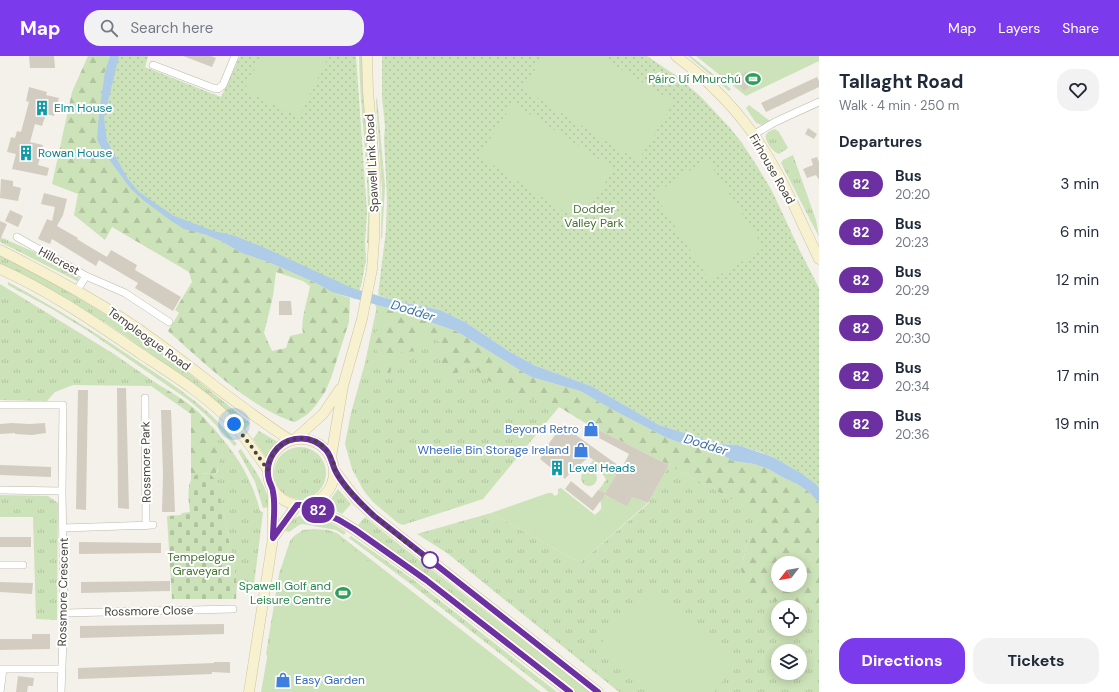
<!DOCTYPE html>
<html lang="en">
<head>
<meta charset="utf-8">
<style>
	body { margin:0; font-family:"DM Sans",sans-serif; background:#f2f2f3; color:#1f2937; height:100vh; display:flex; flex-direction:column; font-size:15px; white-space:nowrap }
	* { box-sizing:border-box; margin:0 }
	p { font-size:13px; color:#747a83 }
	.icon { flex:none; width:22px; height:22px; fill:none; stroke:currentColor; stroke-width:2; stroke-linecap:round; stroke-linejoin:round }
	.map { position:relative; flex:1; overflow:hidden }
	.details { display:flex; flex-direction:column; background:#fff; width:300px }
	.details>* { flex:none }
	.badge { padding:0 8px; border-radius:13px; font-size:14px; line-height:26px }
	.needle { width:26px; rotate:239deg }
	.fabs { position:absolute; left:771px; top:500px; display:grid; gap:8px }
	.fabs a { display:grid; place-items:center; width:36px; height:36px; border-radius:50%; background:#fff; box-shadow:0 2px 10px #0003; font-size:20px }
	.you { position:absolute; width:20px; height:20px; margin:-10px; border:3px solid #fff; border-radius:50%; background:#1a73e8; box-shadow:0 0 0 6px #1a73e833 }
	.map>.badge { position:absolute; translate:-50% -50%; box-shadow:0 0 0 2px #fff }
	h2 { padding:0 20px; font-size:15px; line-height:36px }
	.round { display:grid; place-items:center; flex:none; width:42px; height:42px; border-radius:16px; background:#f2f2f3 }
	.overview { display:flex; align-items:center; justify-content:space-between; height:68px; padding:0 20px }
	h1 { font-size:19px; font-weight:700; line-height:30px }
	.cta { display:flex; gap:8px; margin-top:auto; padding:8px 20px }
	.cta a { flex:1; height:46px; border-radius:16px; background:#7c3aed; color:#fff; font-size:16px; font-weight:700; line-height:46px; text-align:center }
	.cta a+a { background:#f2f2f3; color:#1f2937 }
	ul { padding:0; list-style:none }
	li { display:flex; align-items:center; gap:12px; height:48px; padding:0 20px }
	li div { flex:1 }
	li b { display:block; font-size:15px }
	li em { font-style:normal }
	li .badge { min-width:44px; font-weight:700; text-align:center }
	header { display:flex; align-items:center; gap:24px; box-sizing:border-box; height:56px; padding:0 20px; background:#7c3aed; color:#fff }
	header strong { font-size:19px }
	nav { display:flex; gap:22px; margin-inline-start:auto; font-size:14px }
	.search { width:280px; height:36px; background:#f2f2f3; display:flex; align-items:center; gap:10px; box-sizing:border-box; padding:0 14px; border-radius:16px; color:#747a83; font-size:15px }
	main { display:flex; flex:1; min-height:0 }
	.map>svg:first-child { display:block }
</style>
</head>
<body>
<header>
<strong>Map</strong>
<div class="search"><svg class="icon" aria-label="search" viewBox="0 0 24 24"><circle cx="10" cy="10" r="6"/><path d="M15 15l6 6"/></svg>Search here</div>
<nav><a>Map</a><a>Layers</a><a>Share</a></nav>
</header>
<main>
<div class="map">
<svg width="819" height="636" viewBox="0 0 819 636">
	<defs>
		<pattern id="grass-tufts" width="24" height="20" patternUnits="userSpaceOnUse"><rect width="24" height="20" fill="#cce2b8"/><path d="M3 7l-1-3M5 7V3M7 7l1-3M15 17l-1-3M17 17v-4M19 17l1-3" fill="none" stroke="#b1c39f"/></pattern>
		<pattern id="forest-firs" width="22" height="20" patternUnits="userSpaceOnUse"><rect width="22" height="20" fill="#cce2b8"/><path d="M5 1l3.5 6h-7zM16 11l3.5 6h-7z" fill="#b1c39f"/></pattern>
		<pattern id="cemetery-stones" width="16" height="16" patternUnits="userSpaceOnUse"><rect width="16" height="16" fill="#cce2b8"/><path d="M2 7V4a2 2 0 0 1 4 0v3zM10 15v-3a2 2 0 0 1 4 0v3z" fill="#b1c39f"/></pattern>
		<pattern id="park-dots" width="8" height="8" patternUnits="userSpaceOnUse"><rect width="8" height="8" fill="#cce2b8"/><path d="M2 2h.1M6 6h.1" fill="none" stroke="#b1c39f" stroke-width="1.8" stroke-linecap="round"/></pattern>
	</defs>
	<rect width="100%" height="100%" fill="#f3f1ea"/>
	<path fill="url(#grass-tufts)" fill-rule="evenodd" d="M359 0H362C361 46 369 92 371 138 372 154 370 171 369 187H367C367 175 369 162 368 150 367 100 360 50 359 0Z
		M688 0H691L731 33 729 35Z
		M377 41 385 130 382 183 381 182 382 133 376 45Z
		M749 49 770 65 762 69 756 67 746 52Z
		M775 73 779 76 788 92 779 98C774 97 764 85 766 79 767 76 772 74 775 73Z
		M793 99 816 164 819 181 781 107 783 104Z
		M0 181 41 199 79 221 77 225 0 186Z
		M0 200C48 222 95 251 140 281 178 307 214 338 250 367L244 375C218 353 192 329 164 308 114 270 57 235 0 208Z
		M8 226C55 251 98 278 142 308 178 332 210 352 237 388L234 390C220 372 205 357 187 343L88 275 52 253 8 229Z
		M0 228 114 298 153 325 151 330 73 329 55 336 47 345 0 344Z
		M377 250 559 351 483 443 403 469 398 467 373 446 364 435 352 413 345 388 351 357 365 307Z
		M211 369C235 397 251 419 260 455L263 456 254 529 251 531 237 528 224 458 213 421 218 415Z
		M259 375 278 386 269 394 266 401 253 383Z
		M274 417a26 26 0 1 1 52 0a26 26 0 1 1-52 0Z
		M241 393C253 412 267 429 270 451L263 452 255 426 238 395Z
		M593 404 616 419 605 437 598 435 606 424C604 417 596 413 590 408Z
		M669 409 762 459 747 487 741 513 819 550V636H619L447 497 417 478 491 457 580 507 650 446 649 445ZM778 551H800V573H778ZM778 595H800V617H778Z
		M581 422a8 8 0 1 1 16 0a8 8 0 1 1-16 0Z
		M338 433 351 448 342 458 323 449 330 444Z
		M0 439 48 440 58 447 57 564 36 563 33 461H0Z
		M305 459C320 461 333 467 346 476L344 479 336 474 303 468 299 469 289 476 284 474C290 466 294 460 305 459Z
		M365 461 396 486 590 636H576L428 520 358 469Z
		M313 473 328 474 337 477 541 636H535L531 633 268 601 266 598 279 518 290 485 294 480 303 474Z
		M351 480 415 525 557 636H549L412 529 349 482Z"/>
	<path fill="url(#forest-firs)" fill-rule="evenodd" d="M88 0H110L105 15 99 57 97 83 102 94 130 132 204 178 221 185 242 197 271 207 316 227 332 236 350 242 349 266 331 322 325 336 316 349 308 358 295 366C252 354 202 305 168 275L179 257 175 254 192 226 189 216 112 171 105 184 74 159 78 138 52 128 72 36ZM276 216 303 225 310 230C308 243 300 265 303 277L290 280 286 292 272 295 264 277 273 240Z
		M375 248 456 275 531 321 580 335 613 354 665 381 678 386 701 390 719 397 733 405 754 408 768 413 782 421 797 428 809 436 819 447V555L748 539 741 513 747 487 761 459 669 409 587 368 559 351 540 345 489 325 466 306 459 314 451 331 441 310 443 289 432 281 417 277 421 292 416 295 399 297 389 319 374 289H369L377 274 386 273C383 264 377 257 375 248ZM778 507H800V529H778Z
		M153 325C181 343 219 361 220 398 220 407 219 414 213 421L209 417C199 418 195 418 191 428V358L151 330Z"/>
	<path fill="url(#cemetery-stones)" d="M209 417 213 421 216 426 224 458 237 528 236 543H172L167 460 181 459 182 457 190 456C189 447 185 425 196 419 200 417 205 418 209 417Z"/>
	<path fill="url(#park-dots)" d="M110 0H148L145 11 221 41 240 0H356L367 156 365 186 366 204 361 230 356 243 332 236 316 227 271 207 242 197 221 185 204 178 184 172 143 144 130 132 102 94 97 83 99 57 105 15Z
		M382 0H647L678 21 701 41 730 72 742 87 757 110 772 135 801 197 819 232V432L816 428 801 417 773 401 760 396 738 389 720 388 659 369 591 330 536 310 510 296 465 266 440 254 393 244 378 239 386 174 387 143 384 82 385 71 382 40Z"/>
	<path fill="#cce2b8" d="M261 0H329L299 61 244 34Z
		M543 0H600L674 46 638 105 523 33Z
		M696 0H819V5L746 40Z
		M513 47 614 113 580 166 479 100Z
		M707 103 764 192 710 225 654 138Z
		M561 432 595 459C601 453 603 454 600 444L604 439 621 446 628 435 635 442 647 447 649 445H650L580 507 491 457 548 437H552L555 440 558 438V433Z
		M312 474 325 476 336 480 535 636H261L283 511 294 482 303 476Z
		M644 534 737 608 714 636H648L596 594Z"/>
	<path fill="#aecce8" d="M110 0H119L104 62 107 85 128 123 139 136 174 160 214 175 235 180 265 192 352 232 393 244 440 254 465 266 510 296 536 310 591 330 659 369 720 388 738 389 773 401 801 417 816 428 819 432V447L809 436 797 428 782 421 768 413 754 408 733 405 719 397 701 390 678 386 665 381 613 354 580 335 531 321 456 275 391 253 332 236 316 227 271 207 242 197 221 185 204 178 184 173 170 164 143 144 130 132 102 94 97 83 99 57 105 15Z"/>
	<path fill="#d3cdc1" d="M29 0H54L55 12H30Z
		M183 0H211L216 2 212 11Z
		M747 15 755 26 744 35 735 24Z
		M817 21 819 25V31L766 56 761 47Z
		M29 31 47 36 46 39 59 42 54 60 46 58 42 70 35 68 30 86 43 89 38 109 49 112 47 120 12 113 16 98 7 96 11 81 15 82 17 75 21 76 29 46 26 45Z
		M808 72 817 78 814 83 805 78Z
		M817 101 819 106V124L816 119 807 122 803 113 813 109 811 103Z
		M1 123 13 125V130L21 132 18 145 0 142Z
		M44 137 67 143 63 159 57 170 78 182 77 183 90 191 107 201 111 194 137 209 135 214 181 241 173 255 135 232 138 227 99 204 96 210 52 183 50 188 38 183 47 163 52 165 55 151 41 148Z
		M10 154 23 160 18 171 5 165Z
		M0 165 7 168 0 184Z
		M279 245H291L292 259H279Z
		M117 332H126L129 453 118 452Z
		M78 334H88L86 454 76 453Z
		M161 354H171L175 456H162L163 418Z
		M12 367 29 368 45 367 46 377 32 379 15 378V377L0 378V368Z
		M587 368 669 409 648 447 632 441 627 450 605 439 593 455 565 433 571 425 592 442 598 434 605 437 616 419 589 401 571 416 565 423 540 403 544 397 543 396 562 369 622 412 629 398 584 374Z
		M0 409 51 411V421L0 419Z
		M0 481H31V491H0Z
		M79 486 161 487V497L79 498Z
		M170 525V535L81 537V526Z
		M0 526 33 527 32 538 0 536Z
		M224 568V578L80 582V570Z
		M32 578H50V593L0 594V583H32Z
		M214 606H230V617L212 616V618L161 620 78 623V612L214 607Z
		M18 620 34 622 33 630H28L27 636H16Z"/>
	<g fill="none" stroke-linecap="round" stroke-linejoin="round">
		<defs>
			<path id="street" d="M153 9 213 32 218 33 223 29 235 0
				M753 79 775 66 819 46
				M17 181 86 220 125 237 169 266
				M77 234 86 220
				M145 342 146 470
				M0 349H63L62 435 64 557 61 636
				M0 434 62 435
				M63 472 153 469
				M0 509H23
				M64 557 233 553
				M0 613H61
				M0 636 3 613"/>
			<path id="secondary" d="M676 0C708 24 738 54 760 88 784 124 800 164 819 203
				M0 194C55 222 108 250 158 287 202 319 244 355 290 384
				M0 213C48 234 97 268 141 298 173 319 207 340 233 368 246 382 257 399 268 414
				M268 416a33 33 0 1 1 66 0a33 33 0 1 1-66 0Z
				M295 383 323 358 340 333
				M331 401 343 330 362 263 372 213 374 184 375 120 368 35 367 0
				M335 415 357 444 374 460 598 636
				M306 449 339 464 354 473 426 524 570 636
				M273 482 297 449
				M249 636 273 482V435"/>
		</defs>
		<use href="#street" stroke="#bdb9ae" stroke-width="8"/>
		<use href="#secondary" stroke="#cdc59f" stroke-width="11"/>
		<use href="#street" stroke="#fff" stroke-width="7"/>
		<use href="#secondary" stroke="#f8f1cf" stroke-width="10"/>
	</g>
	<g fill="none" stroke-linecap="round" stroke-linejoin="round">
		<defs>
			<path id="line" d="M570 636 426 524 354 473 339 464 306 449H297L273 482C273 467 276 450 273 436 273 432 270 428 269 424 264 406 276 386 295 383 307 381 318 385 326 394 332 401 332 409 336 416 344 431 361 448 374 460L598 636"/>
		</defs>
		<use href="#line" stroke="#fff" stroke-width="9"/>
		<use href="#line" stroke="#6c30a1" stroke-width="6"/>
		<path stroke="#464239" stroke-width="4" stroke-dasharray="0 7.2" d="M234 368 251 390 268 414C269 408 270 402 274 397 283 382 305 378 320 388 327 393 331 400 334 408 334 411 335 414 336 417 355 445 382 467 408 488 415 493 423 500 430 504"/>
	</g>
	<defs>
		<symbol id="stadium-bare" viewBox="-9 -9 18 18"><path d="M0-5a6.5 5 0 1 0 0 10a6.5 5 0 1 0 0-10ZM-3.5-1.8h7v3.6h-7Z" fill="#2e9e5b" stroke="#fff" stroke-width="2.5" paint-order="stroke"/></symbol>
		<symbol id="building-bare" viewBox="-9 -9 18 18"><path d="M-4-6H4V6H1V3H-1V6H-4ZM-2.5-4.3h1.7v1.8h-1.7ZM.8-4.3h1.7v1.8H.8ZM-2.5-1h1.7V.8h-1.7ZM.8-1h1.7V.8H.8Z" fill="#0f9aa8" stroke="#fff" stroke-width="2.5" paint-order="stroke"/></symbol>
		<symbol id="shop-bare" viewBox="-9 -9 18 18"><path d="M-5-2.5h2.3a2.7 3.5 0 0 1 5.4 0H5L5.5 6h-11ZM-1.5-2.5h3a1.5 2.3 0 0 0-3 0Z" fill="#3f7fe0" stroke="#fff" stroke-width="2.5" paint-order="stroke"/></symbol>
	</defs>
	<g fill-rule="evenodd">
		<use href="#stadium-bare" x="742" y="12" width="22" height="22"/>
		<use href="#building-bare" x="31" y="41" width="22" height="22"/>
		<use href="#building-bare" x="15" y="86" width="22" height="22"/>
		<use href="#shop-bare" x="580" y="362" width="22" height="22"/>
		<use href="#shop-bare" x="570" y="383" width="22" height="22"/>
		<use href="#building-bare" x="546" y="401" width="22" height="22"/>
		<use href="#stadium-bare" x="332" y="526" width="22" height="22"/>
		<use href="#shop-bare" x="272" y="613" width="22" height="22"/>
	</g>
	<circle fill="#fff" stroke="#6c30a1" stroke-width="2" cx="430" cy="504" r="8"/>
	<g text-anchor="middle" stroke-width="4" stroke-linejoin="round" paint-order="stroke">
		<g font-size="12" fill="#27864d" stroke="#fff" text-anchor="end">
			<text x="741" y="27">Páirc Uí Mhurchú</text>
			<text x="331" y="534">Spawell Golf and<tspan x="331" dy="14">Leisure Centre</tspan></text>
		</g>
		<g font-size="12" fill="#0d838f" stroke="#fff" text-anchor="start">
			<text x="54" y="56">Elm House</text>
			<text x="38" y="101">Rowan House</text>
			<text x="569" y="416">Level Heads</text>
		</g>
		<g font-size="12" fill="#464239" stroke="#fff">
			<text transform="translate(372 107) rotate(-93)" y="4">Spawell Link Road</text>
			<text transform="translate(772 113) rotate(60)" y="4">Firhouse Road</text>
			<text transform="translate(59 205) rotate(29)" y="4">Hillcrest</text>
			<text transform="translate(149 283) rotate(36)" y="4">Templeogue Road</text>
			<text transform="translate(146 406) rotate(-91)" y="4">Rossmore Park</text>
			<text transform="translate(63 536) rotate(-89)" y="4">Rossmore Crescent</text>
			<text transform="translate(149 555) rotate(-1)" y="4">Rossmore Close</text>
		</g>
		<g font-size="12" fill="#467133" stroke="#fff">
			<text x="594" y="157">Dodder<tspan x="594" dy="14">Valley Park</tspan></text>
			<text x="201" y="505">Tempelogue<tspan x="201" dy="14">Graveyard</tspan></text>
		</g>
		<g font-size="12" fill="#366cbe" stroke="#fff" text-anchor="end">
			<text x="579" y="377">Beyond Retro</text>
			<text x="569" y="398">Wheelie Bin Storage Ireland</text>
			<text x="295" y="628" text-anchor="start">Easy Garden</text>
		</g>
		<g font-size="13" font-style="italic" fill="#3e73a6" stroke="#fff">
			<text transform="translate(413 254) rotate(17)" y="5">Dodder</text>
			<text transform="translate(706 388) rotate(17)" y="5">Dodder</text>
		</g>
	</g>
</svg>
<div class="fabs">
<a><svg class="needle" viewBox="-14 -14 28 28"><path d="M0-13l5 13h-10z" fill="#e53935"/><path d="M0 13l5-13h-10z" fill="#747a83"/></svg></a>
<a><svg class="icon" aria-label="locate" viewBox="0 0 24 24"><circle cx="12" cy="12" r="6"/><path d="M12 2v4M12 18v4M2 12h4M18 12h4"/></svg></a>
<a><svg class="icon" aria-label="layers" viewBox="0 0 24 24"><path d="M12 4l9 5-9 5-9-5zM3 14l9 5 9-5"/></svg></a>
</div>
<div class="you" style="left:234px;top:368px"></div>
<b class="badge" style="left:318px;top:454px;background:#6c30a1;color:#fff">82</b>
</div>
<section class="details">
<div class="overview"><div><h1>Tallaght Road</h1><p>Walk · 4 min · 250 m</p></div><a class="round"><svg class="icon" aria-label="heart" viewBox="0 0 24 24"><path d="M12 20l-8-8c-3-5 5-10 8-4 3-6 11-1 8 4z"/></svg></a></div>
<h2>Departures</h2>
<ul>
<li><span class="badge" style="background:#6c30a1;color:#fff">82</span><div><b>Bus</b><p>20:20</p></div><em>3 min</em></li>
<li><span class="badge" style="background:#6c30a1;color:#fff">82</span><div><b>Bus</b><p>20:23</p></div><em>6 min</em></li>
<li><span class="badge" style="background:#6c30a1;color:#fff">82</span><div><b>Bus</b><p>20:29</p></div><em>12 min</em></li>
<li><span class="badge" style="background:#6c30a1;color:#fff">82</span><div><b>Bus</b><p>20:30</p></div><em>13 min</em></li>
<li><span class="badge" style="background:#6c30a1;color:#fff">82</span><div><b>Bus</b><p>20:34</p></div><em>17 min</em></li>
<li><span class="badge" style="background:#6c30a1;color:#fff">82</span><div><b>Bus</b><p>20:36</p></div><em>19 min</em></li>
</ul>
<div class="cta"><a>Directions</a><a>Tickets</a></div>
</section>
</main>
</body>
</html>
